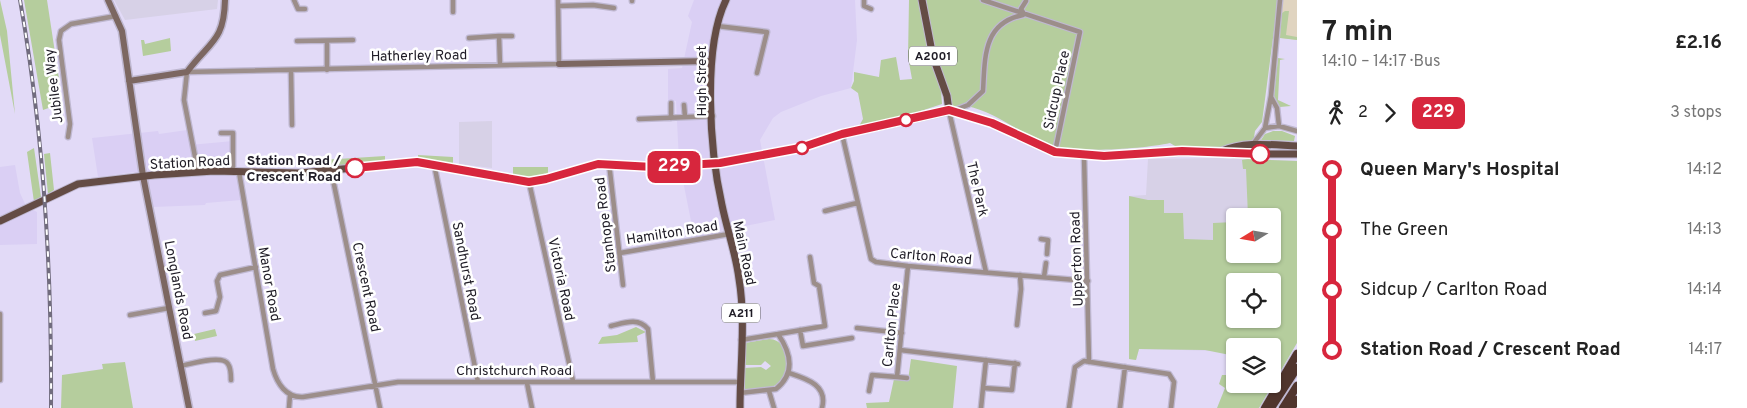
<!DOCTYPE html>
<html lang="en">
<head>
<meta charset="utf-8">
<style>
	body { margin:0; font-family:Overpass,sans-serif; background:#f6f6f6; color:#222; height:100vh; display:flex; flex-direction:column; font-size:19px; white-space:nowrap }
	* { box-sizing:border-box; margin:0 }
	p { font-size:16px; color:#767676 }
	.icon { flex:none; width:28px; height:28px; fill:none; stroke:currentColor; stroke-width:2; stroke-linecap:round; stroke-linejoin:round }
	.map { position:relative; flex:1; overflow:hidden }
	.details { display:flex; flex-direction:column; background:#fff; width:450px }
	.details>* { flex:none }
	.badge { padding:0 10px; border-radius:8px; font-size:18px; line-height:32px }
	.needle { width:32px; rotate:259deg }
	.controls { position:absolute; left:1226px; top:208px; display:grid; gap:10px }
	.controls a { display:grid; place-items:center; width:55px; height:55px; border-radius:5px; background:#fff; box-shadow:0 1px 4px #0004; font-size:25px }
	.map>.badge { position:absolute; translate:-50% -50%; box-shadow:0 0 0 2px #fff }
	.legs { display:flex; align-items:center; gap:8px; height:55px; padding:0 25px; font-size:16px }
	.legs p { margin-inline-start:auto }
	.headline { display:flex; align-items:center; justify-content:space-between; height:85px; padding:0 25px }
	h1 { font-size:28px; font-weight:700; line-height:38px }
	ul { padding:0 25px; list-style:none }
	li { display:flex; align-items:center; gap:18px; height:60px; font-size:19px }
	li i { display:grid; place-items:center; width:8px; height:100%; margin:0 6px; background:currentColor }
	li i::after { content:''; width:12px; height:12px; margin:-6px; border:4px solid; border-radius:50%; background:#fff }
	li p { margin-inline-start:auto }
	li:first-child i { background:linear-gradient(#0000 50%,currentColor 0) }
	li:last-child i { background:linear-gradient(currentColor 50%,#0000 0) }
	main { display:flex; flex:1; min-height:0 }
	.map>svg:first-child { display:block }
</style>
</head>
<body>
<main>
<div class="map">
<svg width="1297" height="408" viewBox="0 0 1297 408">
	<rect width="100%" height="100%" fill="#e2daf7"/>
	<path fill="#dacff4" d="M694 0H855L857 40 851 88 821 96 781 112 773 118 760 140 775 220 694 236 679 161 676 101H668V69L682 68 692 22 688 16Z
		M187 130 190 145 233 141V167L236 169 241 200 206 203 205 205 153 207 149 187 134 172 98 177 92 138 158 131 159 134Z
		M15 165 20 193 26 206 37 212V244L0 245V167Z"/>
	<path fill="#d7d1e7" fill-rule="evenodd" d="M114 0H218L217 9 125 20Z
		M492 121V168L459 164V122Z
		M1216 158 1297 161V326L1223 351 1139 349 1136 360 1129 359V196L1146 195 1148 159ZM1235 216H1272V254H1235ZM1235 281H1272V319H1235Z"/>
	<path fill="#e0d4c0" d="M1279 0H1297V40L1274 37Z"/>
	<path fill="#b5cd9d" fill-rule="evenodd" d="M0 0 7 31 15 114 0 35Z
		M24 0H47L59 79 51 81 54 106 43 110Z
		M909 0H1278L1262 122 1255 131 1253 144C1227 150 1193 158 1170 143 1143 149 1072 154 1047 144 1021 134 996 112 967 106 962 105 954 109 949 111L930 44 926 45 941 90 942 104 860 131 859 126 863 119 858 93 851 88 854 81V72L879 77 881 60 896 57 900 80 912 79 908 57Z
		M1285 11H1289L1286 35 1297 37V40L1280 38 1282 13Z
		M170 38 171 51 143 56 141 40H144L145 44Z
		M1278 58 1285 59 1280 60 1278 100 1291 106 1280 107 1274 96Z
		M1273 131H1282L1295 136 1294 141 1261 140 1265 134Z
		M34 148 41 197 34 202 27 152Z
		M50 153 54 190 48 194 44 154Z
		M418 155 453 157V165L418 159Z
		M385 156V162L322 168V160Z
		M1248 159 1297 161V343L1259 408H1217L1225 388 1219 384 1222 375H1233L1235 365V384H1272V346H1235V356L1205 350 1139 349 1136 360 1129 359V196L1148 200H1164V213H1183L1184 239 1213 240V223L1235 222V254H1272V216H1248L1246 169H1243L1242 160ZM1235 281H1272V319H1235Z
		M513 167H548V175L526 178 513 175Z
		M636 327 646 332 637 336 638 342 598 344 602 337 617 335Z
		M215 329 217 336 195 341 194 334Z
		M769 339C790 339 793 376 776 385 767 390 755 389 745 390L744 368 761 367 766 370 771 366 765 361 761 365H744L745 343Z
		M911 359 957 366 953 408H867L866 403 889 402 894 379 908 380Z
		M125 362 133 408H61L62 375 103 369 102 364Z"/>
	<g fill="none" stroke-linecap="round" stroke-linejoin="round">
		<defs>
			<path id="street" d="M294 0 298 9H305
				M864 0V6L871 9
				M983 0 1080 32 1055 152
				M632 1V0
				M558 6 593 5 614 8
				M453 12V0
				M1024 14 1021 9 1026 1
				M717 26 767 32 757 73
				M499 36H512
				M469 38 499 36 500 65
				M297 41 353 40
				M327 41V70
				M291 70 292 125
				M1271 97 1277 108 1279 126
				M671 103V118
				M684 105 685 117
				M949 111 986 272
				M953 111 968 105 983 91C985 57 983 23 1023 15
				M639 119 713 116
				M1265 128 1271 96 1280 0
				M221 133H233V172
				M842 134 871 259 876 262 908 266 1088 281
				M68 137 70 124 59 40 61 31 71 24 116 16
				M1253 144 1265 128 1279 126 1297 131
				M1084 155 1089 362
				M609 163 623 285
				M434 164 478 382
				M331 170 380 408
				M198 172 184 100 187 72 559 64 558 0
				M239 172 273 369C277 383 286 398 303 397L398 382H740
				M529 182 573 381
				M825 211 857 203
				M1041 239 1048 240 1047 254
				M620 253 729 234
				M1044 277 1046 263
				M205 313 216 311 220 297 217 281 220 275 256 267
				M0 314V380
				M130 315 169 308
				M1017 325 1021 289 1020 275
				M611 326C624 323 638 317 648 329L653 382
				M857 328 902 333
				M800 330 803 346 852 338
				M778 334 825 326 819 286 814 283 810 257
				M900 350 1018 364
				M180 366C190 364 223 354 228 364 231 368 231 375 231 380
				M789 373C807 379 828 385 822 408
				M907 378 897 377 908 266
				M527 383 532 408
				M983 388 986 360
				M769 391 774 408
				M869 391 872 375 897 377
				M740 393 776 389C796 373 791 353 778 334L741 340
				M289 408 290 395
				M981 408 983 388 1012 390 1015 363
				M1069 408 1075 367 1084 361 1169 374 1174 382 1171 408
				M1120 408 1125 367"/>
			<path id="secondary" d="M108 0 122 31 143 176 189 408
				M559 64 711 61
				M129 81 187 72C210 41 224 42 225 0"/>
			<path id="primary" d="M726 0C702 49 710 152 722 205 727 230 736 254 739 279 746 321 740 366 740 408
				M922 0 933 57 947 96 949 111
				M1222 151C1245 141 1272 145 1297 146
				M0 221 78 184 154 175 214 171 300 173 417 162 529 182 546 179 598 164 653 167 720 163 800 148 842 134 949 111 992 123 1055 152 1104 155 1222 151 1233 154H1297"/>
			<path id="highway" d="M1265 408 1297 354
				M1271 408 1297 368
				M1283 408 1297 386
				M1291 408 1297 400"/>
		</defs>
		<use href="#street" stroke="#bfb8d1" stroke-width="7"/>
		<use href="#secondary" stroke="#bfb8d1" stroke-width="9"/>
		<use href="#primary" stroke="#bfb8d1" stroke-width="9"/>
		<use href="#highway" stroke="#bfb8d1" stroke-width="10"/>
		<use href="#street" stroke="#9c8e8a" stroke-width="4.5"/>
		<use href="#secondary" stroke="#7c6761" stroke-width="6"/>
		<use href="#primary" stroke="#644c45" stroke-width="7"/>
		<use href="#highway" stroke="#50352d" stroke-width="8"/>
		<defs>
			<path id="rail" d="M20 0C44 135 52 271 51 408"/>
		</defs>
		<use href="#rail" stroke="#716c7e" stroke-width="4"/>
		<use href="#rail" stroke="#fff" stroke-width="2" stroke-dasharray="5.5" stroke-linecap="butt"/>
	</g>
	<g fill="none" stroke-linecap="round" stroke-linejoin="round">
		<defs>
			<path id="line-1" d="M355 168 417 162 529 182 546 179 598 164 653 167 720 163 800 148 842 134 949 110 992 123 1055 152 1104 156 1182 151 1260 154"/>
		</defs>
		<use href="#line-1" stroke="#fff" stroke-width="11"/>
		<use href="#line-1" stroke="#d7263d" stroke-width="8"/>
	</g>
	<g fill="#fff" stroke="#d7263d" stroke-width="2.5">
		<circle cx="906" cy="120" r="6"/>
		<circle cx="802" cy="148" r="6"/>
		<circle cx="1260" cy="154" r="9"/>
		<circle cx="355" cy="168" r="9"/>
	</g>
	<g text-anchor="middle" stroke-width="5" stroke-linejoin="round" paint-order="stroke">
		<g fill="#fff" stroke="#626067" stroke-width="1">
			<rect x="909" y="46.5" width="48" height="19" rx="4"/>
			<rect x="722" y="303.5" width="38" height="19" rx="4"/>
		</g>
		<g font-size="12" font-weight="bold" fill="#1f1c26">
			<text x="933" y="60">A2001</text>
			<text x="741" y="317">A211</text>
		</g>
		<g font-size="14" fill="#1f1c26" stroke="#fff">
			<text transform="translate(419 55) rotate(-1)" y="5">Hatherley Road</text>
			<text transform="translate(701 81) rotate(-90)" y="5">High Street</text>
			<text transform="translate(53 86) rotate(-97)" y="5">Jubilee Way</text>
			<text transform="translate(1056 90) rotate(-78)" y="5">Sidcup Place</text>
			<text transform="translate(190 162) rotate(-3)" y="5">Station Road</text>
			<text transform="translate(978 189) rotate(77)" y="5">The Park</text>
			<text transform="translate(605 225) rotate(-97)" y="5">Stanhope Road</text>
			<text transform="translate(672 232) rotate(-9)" y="5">Hamilton Road</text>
			<text transform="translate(745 253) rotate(78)" y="5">Main Road</text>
			<text transform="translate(931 256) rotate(5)" y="5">Carlton Road</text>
			<text transform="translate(1076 259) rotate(-92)" y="5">Upperton Road</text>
			<text transform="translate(467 271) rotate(79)" y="5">Sandhurst Road</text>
			<text transform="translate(562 279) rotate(78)" y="5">Victoria Road</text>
			<text transform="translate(270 284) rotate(80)" y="5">Manor Road</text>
			<text transform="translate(367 287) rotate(78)" y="5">Crescent Road</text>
			<text transform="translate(179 290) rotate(79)" y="5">Longlands Road</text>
			<text transform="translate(891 325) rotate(-84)" y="5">Carlton Place</text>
			<text x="514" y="375">Christchurch Road</text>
		</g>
		<g font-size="14" font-weight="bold" fill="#1f1c26" stroke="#fff" text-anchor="end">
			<text x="341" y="165">Station Road /<tspan x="341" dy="16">Crescent Road</tspan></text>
		</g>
	</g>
</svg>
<div class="controls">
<a><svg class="needle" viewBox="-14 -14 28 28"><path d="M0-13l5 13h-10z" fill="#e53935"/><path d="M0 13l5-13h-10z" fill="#767676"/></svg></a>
<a><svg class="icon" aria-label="locate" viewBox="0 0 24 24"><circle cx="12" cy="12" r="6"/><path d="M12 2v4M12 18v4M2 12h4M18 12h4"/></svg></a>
<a><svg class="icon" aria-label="layers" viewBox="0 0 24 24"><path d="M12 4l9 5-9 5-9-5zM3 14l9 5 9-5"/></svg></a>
</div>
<b class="badge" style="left:674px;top:167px;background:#d7263d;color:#fff">229</b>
</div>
<section class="details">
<div class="headline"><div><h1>7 min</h1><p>14:10 – 14:17 · Bus</p></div><b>£2.16</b></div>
<div class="legs"><svg class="icon" aria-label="walk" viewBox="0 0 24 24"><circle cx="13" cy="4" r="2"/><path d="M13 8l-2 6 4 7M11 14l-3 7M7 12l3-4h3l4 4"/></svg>2<svg class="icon" aria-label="forward" viewBox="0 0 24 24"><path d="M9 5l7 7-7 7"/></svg><b class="badge" style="background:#d7263d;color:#fff">229</b><p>3 stops</p></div>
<ul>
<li><i style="color:#d7263d"></i><b>Queen Mary's Hospital</b><p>14:12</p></li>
<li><i style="color:#d7263d"></i><span>The Green</span><p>14:13</p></li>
<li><i style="color:#d7263d"></i><span>Sidcup / Carlton Road</span><p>14:14</p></li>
<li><i style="color:#d7263d"></i><b>Station Road / Crescent Road</b><p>14:17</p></li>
</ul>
</section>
</main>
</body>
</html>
